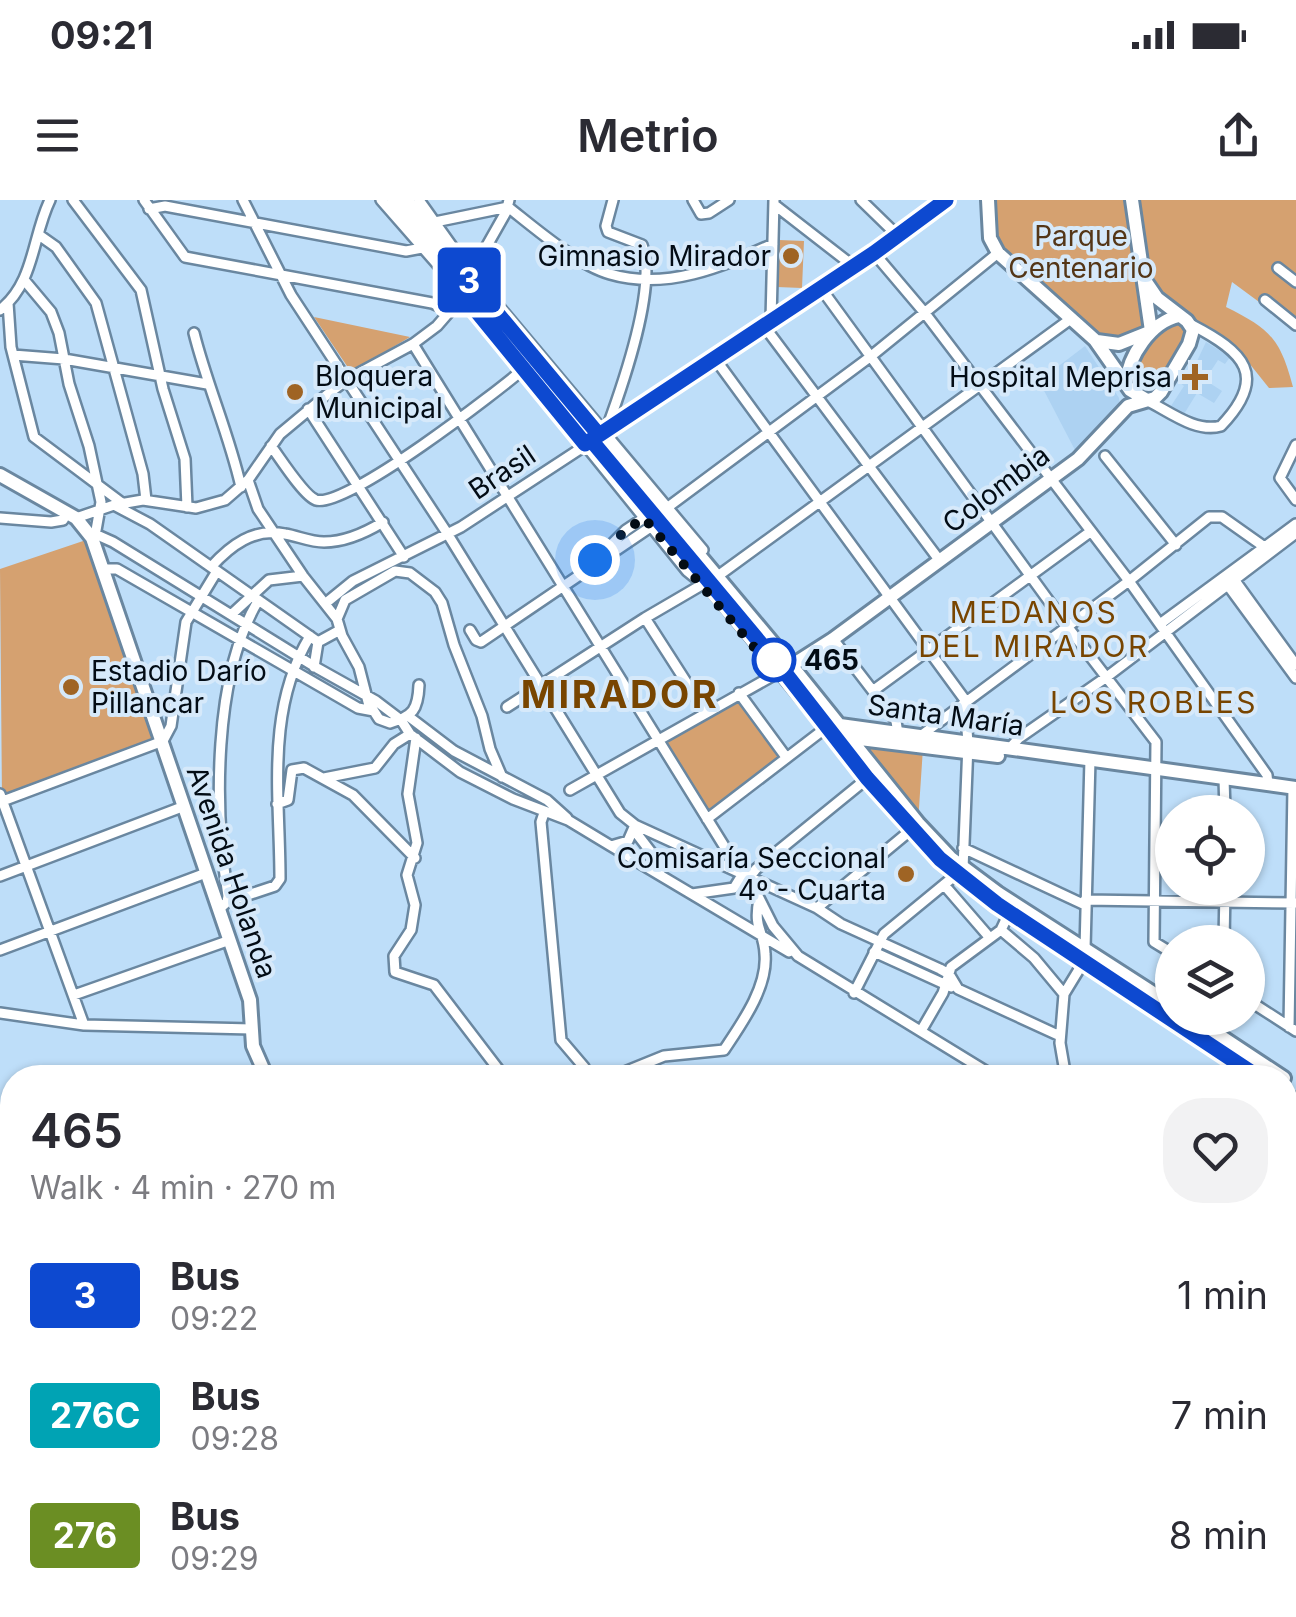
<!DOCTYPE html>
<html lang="en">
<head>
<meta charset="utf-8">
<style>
	body { margin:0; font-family:Inter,sans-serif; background:#f2f2f3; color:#2b2b33; height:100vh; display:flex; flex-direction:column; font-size:38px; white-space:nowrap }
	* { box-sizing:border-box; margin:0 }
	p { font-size:32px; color:#7c7c81 }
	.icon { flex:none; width:55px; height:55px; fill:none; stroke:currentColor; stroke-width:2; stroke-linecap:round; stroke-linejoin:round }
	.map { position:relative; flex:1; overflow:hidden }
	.sheet { position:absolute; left:0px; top:865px; width:1298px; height:552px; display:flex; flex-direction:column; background:#fff; border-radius:40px 40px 0 0; box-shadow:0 2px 8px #0004 }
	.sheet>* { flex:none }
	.badge { padding:0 20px; border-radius:8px; font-size:35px; line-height:65px }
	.fabs { position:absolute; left:1155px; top:595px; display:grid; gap:20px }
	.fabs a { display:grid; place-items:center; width:110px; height:110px; border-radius:50%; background:#fff; box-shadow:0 2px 8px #0004; font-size:50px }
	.you { position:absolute; width:50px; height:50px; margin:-25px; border:8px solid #fff; border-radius:50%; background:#1a73e8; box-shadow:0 0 0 15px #1a73e833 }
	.map>.badge { position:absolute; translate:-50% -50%; box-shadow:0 0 0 5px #fff }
	.round { display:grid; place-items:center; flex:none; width:105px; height:105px; border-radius:40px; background:#f2f2f3 }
	.head { display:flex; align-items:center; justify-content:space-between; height:170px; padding:0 30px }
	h1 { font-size:48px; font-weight:600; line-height:75px }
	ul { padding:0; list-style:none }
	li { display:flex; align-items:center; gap:30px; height:120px; padding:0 30px }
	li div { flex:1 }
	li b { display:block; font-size:38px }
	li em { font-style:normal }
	li .badge { min-width:110px; font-weight:700; text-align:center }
	.status { display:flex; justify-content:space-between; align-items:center; height:70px; padding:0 50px; background:#fff; direction:ltr }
	.status svg { height:28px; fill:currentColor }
	header { display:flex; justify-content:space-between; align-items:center; height:130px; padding:0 30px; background:#fff; font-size:45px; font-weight:600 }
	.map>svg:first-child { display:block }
</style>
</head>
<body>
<div class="status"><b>09:21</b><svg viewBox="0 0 49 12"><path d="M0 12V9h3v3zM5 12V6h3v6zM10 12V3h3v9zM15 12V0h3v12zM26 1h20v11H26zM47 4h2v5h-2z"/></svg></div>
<header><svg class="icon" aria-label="menu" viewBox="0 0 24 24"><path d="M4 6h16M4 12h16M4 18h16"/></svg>Metrio<svg class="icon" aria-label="share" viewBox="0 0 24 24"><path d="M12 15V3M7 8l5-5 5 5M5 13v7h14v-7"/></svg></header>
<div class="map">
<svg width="1296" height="1417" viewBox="0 0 1296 1417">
	<rect width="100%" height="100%" fill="#bedef9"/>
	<path fill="#add2f2" d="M1206 142 1230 157 1225 164 1218 160 1205 180 1222 191 1214 203 1197 193 1184 214 1171 206 1184 186 1179 182 1186 171 1191 174Z
		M1085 146 1119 198 1120 206 1076 252 1039 181Z"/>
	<path fill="#d5a170" d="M992 0H1126L1145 123C1138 138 1120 142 1105 137 1087 131 1001 56 994 39 990 29 993 11 992 0Z
		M1137 0H1296V129L1232 82 1226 107C1270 129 1280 138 1293 187L1269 188 1233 143 1168 103 1149 76Z
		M779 40 804 41 802 88 777 87Z
		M314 117 410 137 351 172Z
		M1170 118 1192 125 1161 192 1145 199 1127 176 1128 169Z
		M92 338 160 542 2 601 0 369Z
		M739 493 786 557 707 619 658 539Z
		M848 537 923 548 918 623Z"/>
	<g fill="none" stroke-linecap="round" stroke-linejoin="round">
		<defs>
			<path id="street" d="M73 0 141 90 163 189 185 259 187 307
				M144 0 185 57 432 103 450 111
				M243 0 291 95 447 333 620 613 635 625 817 708 841 724 940 769 949 774 958 789 1060 836
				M381 0 458 88
				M419 0 471 73 703 350
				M693 0 701 14 709 13 729 0
				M861 0 898 36
				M776 6 852 65
				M149 9 165 6 406 51 422 48
				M435 22 508 7C536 29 576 64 610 74 667 91 723 66 773 44
				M39 35 56 47 96 103 143 274 146 300
				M874 53 924 112 1129 381 1267 575 1268 584
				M1278 68 1296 82
				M25 81 51 112 59 133 69 184 89 246 101 302 95 336
				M820 87 1067 426 1156 542 1154 742 1172 753
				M1265 100 1296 125
				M8 103 11 147 34 237 122 303
				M0 110C35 82 32 37 50 0
				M771 120 774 0
				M764 126 940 361
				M490 127 687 371 703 384
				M194 133C207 185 229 234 241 287
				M413 144 742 675 734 688 692 694
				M13 155 64 159 207 184
				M716 160 965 500 968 544 963 669 884 734 854 793
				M1148 201C1170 212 1196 233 1221 226 1269 176 1244 152 1192 125
				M308 209 404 357
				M607 228C622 187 658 86 642 45L608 32 606 26 613 0
				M1296 245 1280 278 1296 300
				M271 246C280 258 304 296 316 300 346 309 498 191 526 167
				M1105 256 1176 345
				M248 280 258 309 303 376 337 419 342 436 359 467 368 502 379 519 390 523C413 516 418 510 419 485
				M114 305 150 324 318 442
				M668 307 870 157 998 53
				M0 318 51 322 63 320 67 313
				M76 318 114 305 143 300 196 308 225 300 248 280 280 234 328 194 348 179 413 144 437 126 450 111 506 12 509 0
				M95 334 113 342 317 468 376 501 401 520 410 534 460 572 513 599 568 620 611 646 628 641 635 625
				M594 362 626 330 644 318
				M211 367C230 346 254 327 285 334 298 336 310 342 324 342 345 342 365 333 383 322
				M102 369H117L358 508 374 511
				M1233 378 1296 465
				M1227 384 1296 478
				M326 403 353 381 461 327 716 160 898 36 946 0
				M232 414 269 380 303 376
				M645 418 706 513
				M337 419 345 400 395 371 410 373 435 392 442 403 454 445 482 516 490 549 502 577
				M1160 424 1296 324
				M470 430 476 440 481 442 652 326
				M833 439 896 521 898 534
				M314 467 318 442 340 430
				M874 490 1090 332
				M739 493 786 557
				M507 507 645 418 722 373 1072 118
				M408 516 454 551 547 600 567 618
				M919 537 1129 381 1209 317H1222L1263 346
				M416 538 408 594 417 643 407 675 415 705 411 730 394 756 395 772 434 785 505 878
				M1009 549 1019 538 1108 476 1296 333
				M324 578 375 568 394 544 410 534
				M1224 578 1225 612
				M570 590 783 470
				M0 594 84 825
				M0 602 163 541 171 526 186 422 217 371
				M277 604 288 600 292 570 304 568 353 595 415 658
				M544 613 541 622 561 840 584 867 587 878
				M707 619 827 527
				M634 630 657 660 660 674
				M611 646 789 752
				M963 648 1085 705
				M0 676 182 607
				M749 678 773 726 798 756 997 878
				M749 678 756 669 869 577
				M945 686 990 738
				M1085 700 1296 703
				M227 702 275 686 280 679C280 596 265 511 310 436
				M817 708 911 630
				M219 709 227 702 228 696C214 610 213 476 258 401
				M1001 730 1034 758 1064 794 1060 843 1066 878
				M1224 742 1225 688
				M0 750 206 673
				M874 752 951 787
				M1064 794 1078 771 1085 749 1090 559
				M74 795 230 740
				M1248 800 1296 831
				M0 813 84 825 252 829
				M1289 827 1293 587
				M921 831 943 793 951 767 1001 730 1009 713
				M596 878 622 873 664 856 724 850C742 823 768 787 765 754 764 730 753 730 759 699
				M1285 1002 1296 985
				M1285 1019 1296 1010
				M0 1142 12 1141
				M1285 1180 1296 1182
				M1285 1201 1296 1204
				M1285 1319 1296 1346
				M1285 1348 1292 1417
				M1220 1405 1221 1417
				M1231 1405 1232 1417
				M1125 1417 1126 1405"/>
			<path id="secondary" d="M393 0 911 630 957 675 997 704 1260 878
				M407 0 460 69
				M988 0 990 38 998 53 1095 140 1130 190 1145 199
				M1132 0 1151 131
				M1097 141 1119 144 1149 132
				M547 173 792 466 918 623 951 658 998 693 1172 805
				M1126 184C1128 156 1151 122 1179 116
				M0 275 76 318 92 338 250 800 253 846 267 878
				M786 469 833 439 1078 259 1128 206 1155 198 1161 192 1189 144 1193 130 1187 121 1157 98 1144 79
				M840 525 1296 588
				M844 537 998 556
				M1193 818 1284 878
				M1285 894 1296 902
				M399 1405 402 1417"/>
		</defs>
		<use href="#street" stroke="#6a87a0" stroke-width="14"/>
		<use href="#secondary" stroke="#6a87a0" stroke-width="18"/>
		<use href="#street" stroke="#fff" stroke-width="9"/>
		<use href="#secondary" stroke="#fff" stroke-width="12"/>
	</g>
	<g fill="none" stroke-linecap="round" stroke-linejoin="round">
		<defs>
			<path id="line" d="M946 0 874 53 599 235 468 78 460 91 585 244 591 240 783 470 867 578 940 659 997 704 1260 878"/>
		</defs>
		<use href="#line" stroke="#fff" stroke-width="22"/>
		<use href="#line" stroke="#0d49d0" stroke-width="15"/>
		<path stroke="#030c15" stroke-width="10" stroke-dasharray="0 18" d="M595 360 626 330 644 318 776 473 774 460"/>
	</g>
	<g fill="#9f6424" stroke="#d6e9fa" stroke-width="4">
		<circle cx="791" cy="56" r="10"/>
		<path d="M1190 162h10v10h10v10h-10v10h-10v-10h-10v-10h10z"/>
		<circle cx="295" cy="192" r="10"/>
		<circle cx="71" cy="487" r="10"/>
		<circle cx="906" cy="674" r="10"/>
	</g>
	<circle fill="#fff" stroke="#0d49d0" stroke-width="5" cx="774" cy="460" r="20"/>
	<g text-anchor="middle" stroke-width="8" stroke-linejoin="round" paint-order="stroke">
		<g font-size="28" fill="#543617" stroke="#d6e9fa">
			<text x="1081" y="46">Parque<tspan x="1081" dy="32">Centenario</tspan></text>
		</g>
		<g font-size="28" fill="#030c15" stroke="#d6e9fa" text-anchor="end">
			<text x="771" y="66">Gimnasio Mirador</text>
			<text x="315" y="186" text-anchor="start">Bloquera<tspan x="315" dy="32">Municipal</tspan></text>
			<text x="1172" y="187">Hospital Meprisa</text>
			<text x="91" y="481" text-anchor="start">Estadio Darío<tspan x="91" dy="32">Pillancar</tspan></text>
			<text x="886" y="668">Comisaría Seccional<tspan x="886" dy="32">4º - Cuarta</tspan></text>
		</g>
		<g font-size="28" fill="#030c15" stroke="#d6e9fa">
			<text transform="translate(502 272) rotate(-34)" y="10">Brasil</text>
			<text transform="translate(996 289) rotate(-37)" y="10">Colombia</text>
			<text transform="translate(946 515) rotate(8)" y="10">Santa María</text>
			<text transform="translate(232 672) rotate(71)" y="10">Avenida Holanda</text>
		</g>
		<g font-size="28" font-weight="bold" fill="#030c15" stroke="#d6e9fa" text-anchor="start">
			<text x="804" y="470">465</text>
		</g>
		<g font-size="30" letter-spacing="2.5" fill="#784500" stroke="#d6e9fa">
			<text x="1034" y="423">MEDANOS<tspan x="1034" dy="34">DEL MIRADOR</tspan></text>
			<text x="1154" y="513">LOS ROBLES</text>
		</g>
		<g font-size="38" font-weight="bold" letter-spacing="2.5" fill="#784500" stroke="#d6e9fa">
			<text x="620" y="508">MIRADOR</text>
		</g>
	</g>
</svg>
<div class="fabs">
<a><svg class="icon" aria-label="locate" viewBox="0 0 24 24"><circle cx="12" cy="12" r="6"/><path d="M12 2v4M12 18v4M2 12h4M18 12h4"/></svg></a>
<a><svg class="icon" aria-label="layers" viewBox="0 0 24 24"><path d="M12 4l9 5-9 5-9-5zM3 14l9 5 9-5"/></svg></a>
</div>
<div class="you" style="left:595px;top:360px"></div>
<b class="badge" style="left:469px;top:80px;background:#0d49d0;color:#fff">3</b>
<section class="sheet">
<div class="head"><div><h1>465</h1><p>Walk · 4 min · 270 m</p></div><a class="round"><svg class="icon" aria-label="heart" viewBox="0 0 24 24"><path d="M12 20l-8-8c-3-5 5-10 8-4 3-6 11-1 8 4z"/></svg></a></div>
<ul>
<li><span class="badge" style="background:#0d49d0;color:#fff">3</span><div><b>Bus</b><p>09:22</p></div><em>1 min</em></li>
<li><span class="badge" style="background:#00a3b4;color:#fff">276C</span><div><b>Bus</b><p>09:28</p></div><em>7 min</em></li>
<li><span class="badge" style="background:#6b8e23;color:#fff">276</span><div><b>Bus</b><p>09:29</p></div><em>8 min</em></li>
</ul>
</section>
</div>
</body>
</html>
